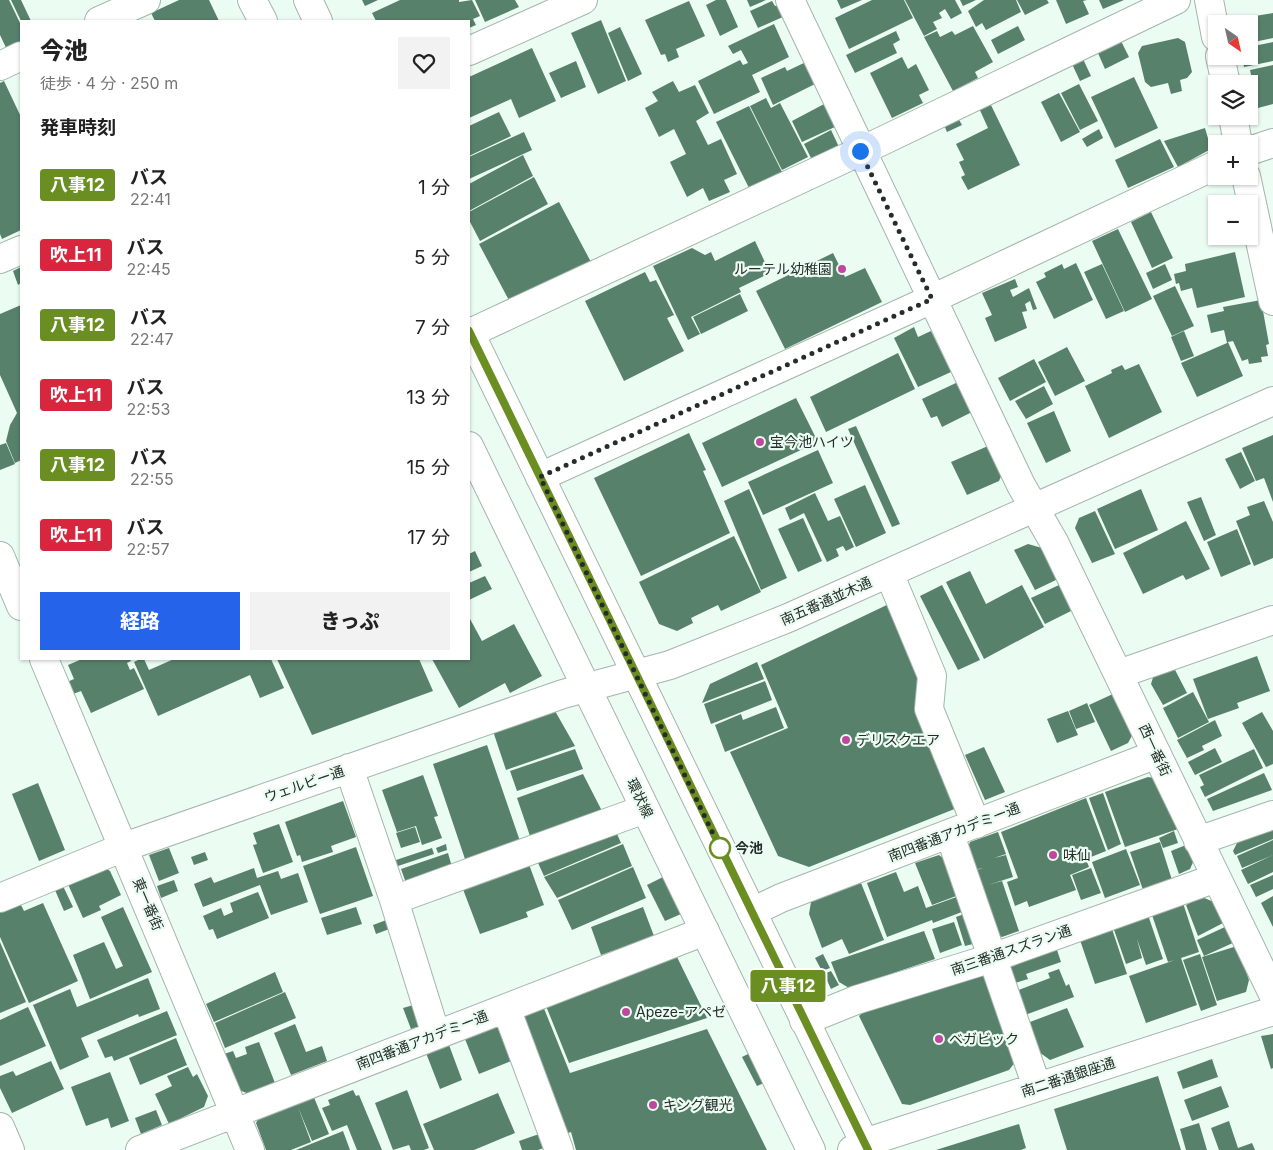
<!DOCTYPE html>
<html lang="ja">
<head>
<meta charset="utf-8">
<style>
	body { margin:0; font-family:Inter,"Noto Sans JP",sans-serif; background:#f2f2f2; color:#222; height:100vh; display:flex; flex-direction:column; font-size:19px; white-space:nowrap }
	* { box-sizing:border-box; margin:0 }
	p { font-size:16px; color:#767676 }
	.icon { flex:none; width:28px; height:28px; fill:none; stroke:currentColor; stroke-width:2; stroke-linecap:round; stroke-linejoin:round }
	.map { position:relative; flex:1; overflow:hidden }
	.sheet { position:absolute; left:20px; top:20px; width:450px; height:640px; display:flex; flex-direction:column; background:#fff; border-radius:0px; box-shadow:0 1px 4px #0004 }
	.sheet>* { flex:none }
	.badge { padding:0 10px; border-radius:4px; font-size:18px; line-height:32px }
	.needle { width:32px; rotate:146deg }
	.controls { position:absolute; left:1208px; top:15px; display:grid; gap:10px }
	.controls a { display:grid; place-items:center; width:50px; height:50px; border-radius:0px; background:#fff; box-shadow:0 1px 4px #0004; font-size:25px }
	.you { position:absolute; width:25px; height:25px; margin:-12px; border:4px solid #fff; border-radius:50%; background:#1a73e8; box-shadow:0 0 0 8px #1a73e833 }
	.map>.badge { position:absolute; translate:-50% -50%; box-shadow:0 0 0 2px #fff }
	h2 { padding:0 20px; font-size:19px; line-height:45px }
	.round { display:grid; place-items:center; flex:none; width:52px; height:52px; border-radius:0px; background:#f2f2f2 }
	.summary { display:flex; align-items:center; justify-content:space-between; height:85px; padding:0 20px }
	h1 { font-size:24px; font-weight:800; line-height:38px }
	.cta { display:flex; gap:10px; margin-top:auto; padding:10px 20px }
	.cta a { flex:1; height:58px; border-radius:0px; background:#2563eb; color:#fff; font-size:20px; font-weight:800; line-height:58px; text-align:center }
	.cta a+a { background:#f2f2f2; color:#222 }
	ul { padding:0; list-style:none }
	li { display:flex; align-items:center; gap:15px; height:70px; padding:0 20px }
	li div { flex:1 }
	li b { display:block; font-size:19px }
	li em { font-style:normal }
	li .badge { min-width:55px; font-weight:700; text-align:center }
	.map>svg:first-child { display:block }
</style>
</head>
<body>
<div class="map">
<svg width="1273" height="1150" viewBox="0 0 1273 1150">
	<rect width="100%" height="100%" fill="#ebfcf2"/>
	<path fill="#58816b" d="M0 0H9L21 25V48L9 54 0 35Z
		M11 0H21L31 21H21Z
		M179 0H209L219 21H155L151 13Z
		M362 0H378L365 6Z
		M400 0H459V2L472 0 480 16 473 19 476 25 469 28V21H376L372 13Z
		M475 0H515L519 7 485 22Z
		M716 0H726L738 27 720 36 706 5Z
		M747 0H766L750 7Z
		M837 0H862L841 9Z
		M872 0H904L913 18 849 49 835 18Z
		M905 0H955L962 13 951 19 945 9 939 13 942 18 933 22 937 29 924 36Z
		M960 0H976L963 6Z
		M984 0H1016L1021 12 986 30 982 23 976 27 968 11Z
		M1017 0H1047L1049 3 1025 15Z
		M1056 0H1087L1083 1 1089 14 1066 24Z
		M1099 0H1124L1103 9Z
		M689 1 705 36 676 49 679 57 668 62 665 54 661 55 645 20Z
		M772 1 775 6 780 5 785 16 758 28 750 11Z
		M1273 13V38L1249 43V24H1243L1242 18Z
		M601 20 626 81 598 94 571 33Z
		M774 24 789 57 752 75 760 92 714 114 698 81 740 60 743 65 748 63 741 50 733 54 728 46Z
		M973 26 993 62 975 72 978 78 953 91 924 37 937 31 940 37 952 31 955 35Z
		M1018 26 1025 40 998 54 991 40Z
		M620 27 642 74 628 81 608 33Z
		M896 31 900 40 893 44 897 53 855 73 846 55Z
		M1178 38 1185 42 1192 72 1187 78 1180 80 1182 91 1171 94 1168 83 1151 87 1145 82 1138 53 1142 46Z
		M1120 39 1129 57 1105 69 1097 51Z
		M1273 42V61L1244 67 1242 56H1249V47Z
		M532 48 556 101 519 118 511 99 469 118V77Z
		M902 57 908 69 916 64 929 90 919 95 923 103 892 118 870 73Z
		M1083 59 1091 76 1080 81 1072 64Z
		M576 61 586 87 561 98 549 73Z
		M806 62 817 83 773 105 761 78 785 67 787 71Z
		M1273 65V104L1258 108 1250 70Z
		M1134 77 1158 128 1115 148 1091 97Z
		M4 81 21 117V230L2 239 0 234V83Z
		M673 81 679 92 695 85 709 113 696 121 708 145 721 139 737 174 724 180 730 192 709 201 703 188 687 197 670 162 686 154 674 129 659 137 645 108 658 101 652 92Z
		M1079 84 1098 121 1080 130 1061 93Z
		M1059 93 1080 132 1061 142 1041 102Z
		M766 98 771 108 780 103 808 157 782 170 750 106Z
		M826 103 837 126 802 142 792 121Z
		M990 103 1020 165 968 190 961 177 965 175 959 162 964 160 956 144 988 128 979 108Z
		M749 106 783 174 750 190 716 122Z
		M499 112 511 136 469 156V126Z
		M958 118 962 125 947 132 944 125Z
		M1205 128 1211 149 1178 167 1164 141Z
		M1099 129 1103 138 1087 147 1082 139Z
		M831 130 839 147 812 160 804 144Z
		M524 132 532 150 469 179V157Z
		M1160 139 1174 167 1128 188 1115 160Z
		M523 155 533 176 469 211V184Z
		M534 177 548 204 480 241 469 220V212Z
		M559 202 591 262 511 304 479 244Z
		M1151 212 1173 258 1152 268 1131 222Z
		M1118 229 1152 299 1125 312 1092 241Z
		M755 241 770 273 739 288 741 292 691 317 700 334 688 340 653 266 692 248 705 255 711 252 715 261Z
		M1235 252 1245 297 1197 308 1192 288 1181 291 1179 283 1176 284 1174 274 1186 271 1185 264Z
		M833 253 845 277 865 268 882 302 785 349 756 291Z
		M1076 263 1093 300 1054 319 1036 282 1046 277 1044 273 1062 264 1064 269Z
		M1102 264 1124 311 1106 319 1084 272Z
		M1165 264 1172 280 1153 289 1146 273Z
		M21 267V283L18 285 13 271Z
		M645 272 650 282 656 280 674 315 667 318 684 351 624 381 585 301Z
		M1015 279 1018 287 1010 290 1013 297 1029 288 1037 309 1033 310 1030 301 1025 304 1027 311 1022 312 1027 328 995 342 985 318 992 315 982 293Z
		M1175 286 1194 326 1172 336 1153 296Z
		M740 294 748 311 701 334 693 317Z
		M1261 300 1269 344 1266 345 1268 356 1261 357 1262 362 1249 364 1248 359 1242 361 1233 341 1228 342 1243 376 1197 397 1181 363 1227 343 1224 330 1211 333 1207 315 1224 311 1223 307Z
		M21 305V460L15 463 6 441 10 425 17 413 0 375V314Z
		M914 327 918 337 931 331 951 372 918 387 894 338Z
		M1184 331 1194 356 1181 361 1171 337Z
		M1067 347 1085 381 1055 396 1038 362Z
		M898 353 915 389 826 432 810 397Z
		M1034 359 1046 382 1010 401 998 378Z
		M1139 364 1162 412 1109 438 1085 386 1112 373 1111 370 1122 365 1125 370Z
		M958 382 972 412 942 427 937 416 931 418 922 399Z
		M1044 386 1053 404 1026 419 1015 401Z
		M796 398 818 442 722 487 702 443Z
		M1054 411 1071 451 1046 463 1027 423Z
		M856 426 900 524 892 527 848 429Z
		M689 433 706 470 703 471 730 533 641 576 594 478Z
		M1273 435V502L1264 478 1256 481 1242 448Z
		M6 443 15 464 0 470V445Z
		M988 446 1002 474 999 481 967 495 951 462Z
		M818 450 833 483 763 515 748 482Z
		M1241 452 1255 481 1240 489 1225 459Z
		M865 485 886 533 856 547 834 499Z
		M749 489 787 578 761 590 724 501Z
		M1141 489 1158 530 1115 549 1097 509Z
		M815 493 828 521 840 516 854 547 846 551 843 546 836 549 839 556 827 562 804 513 790 520 785 508Z
		M1201 497 1216 535 1204 541 1187 502Z
		M1264 501 1273 522V558L1254 566 1236 521 1250 515 1247 507Z
		M1095 511 1115 554 1092 563 1075 528 1079 518Z
		M803 518 822 561 798 572 778 529Z
		M1186 521 1210 569 1186 580 1183 575 1143 594 1123 553Z
		M1237 529 1251 564 1221 577 1207 542Z
		M734 536 761 592 721 611 718 605 691 618 693 623 677 631 659 624 639 582Z
		M1028 544 1042 548 1058 579 1035 590 1014 550Z
		M475 551 482 566 469 572V554Z
		M970 571 986 604 1022 585 1044 627 984 659 946 582Z
		M485 576 492 589 469 600V583Z
		M942 585 980 660 958 670 920 596Z
		M1059 585 1071 611 1045 624 1031 598Z
		M891 603 922 669 962 806 809 867 778 856 730 752 788 728 761 665Z
		M469 617 482 641 514 624 542 676 510 693 505 683 459 708 432 659H469Z
		M1257 656 1270 691 1237 703 1239 708 1208 719 1193 679Z
		M82 659H130L131 661 127 663 130 670 134 668 144 689 91 713 81 691 73 694 67 682 74 679 68 665Z
		M140 659H144L149 670 174 659H271L284 688 260 698 250 675 158 716 134 662Z
		M277 659H419L433 691 312 735Z
		M757 662 764 679 702 703 710 684Z
		M1173 666 1187 693 1163 705 1151 684 1154 674Z
		M765 681 772 700 711 724 704 704Z
		M1193 692 1209 722 1178 738 1163 708Z
		M1115 693 1134 732 1128 743 1111 751 1089 705Z
		M1087 703 1095 722 1076 729 1069 711Z
		M776 707 784 728 725 752 715 725 741 714 743 720Z
		M555 711 575 746 506 770 493 731Z
		M1068 711 1078 735 1057 743 1047 719Z
		M1262 712 1273 731V764L1266 767 1242 723Z
		M1215 720 1222 736 1202 746 1204 750 1187 758 1177 740Z
		M487 745 522 847 467 865 433 764Z
		M984 747 1005 792 985 800 965 755Z
		M1215 748 1222 762 1195 775 1188 762Z
		M575 749 583 769 517 791 510 771Z
		M1254 749 1263 768 1205 797 1200 787 1204 785 1199 775Z
		M1264 773 1272 790 1213 811 1207 799Z
		M583 774 602 811 530 836 517 798Z
		M423 775 438 816 434 817 442 838 422 845 416 826 397 832 382 790Z
		M1148 777 1154 778 1181 828 1125 847 1105 792Z
		M38 783 65 850 39 861 12 794Z
		M1103 793 1121 844 1108 850 1089 798Z
		M1086 798 1106 851 1086 859 1089 867 1070 875 1076 890 1029 907 1027 901 1015 906 1007 882 1018 878 1001 832Z
		M343 801 356 837 331 846 333 852 302 862 300 855 297 856 285 822Z
		M279 824 293 862 263 873 253 845 257 844 253 833Z
		M415 827 420 842 401 848 396 833Z
		M614 827 621 843 544 876 533 852Z
		M1273 829V839L1235 855 1233 851 1238 841Z
		M1174 831 1178 843 1163 848 1159 838Z
		M998 832 1006 854 994 858 1006 855 1013 877 988 885 1002 881 1019 931 1002 937 992 932 972 872 982 868 971 871 966 853 970 842Z
		M1273 840V855L1242 868 1237 856Z
		M1160 842 1172 880 1143 890 1130 852Z
		M446 844 447 850 438 853 436 848Z
		M623 844 632 866 557 898 544 877Z
		M1186 845 1194 860 1190 869 1179 874 1171 851Z
		M356 847 373 896 320 914 303 866Z
		M169 848 179 873 159 881 149 855Z
		M432 848 434 854 395 867 393 861Z
		M1126 849 1140 885 1105 898 1092 862Z
		M205 852 208 860 194 865 191 857Z
		M448 853 452 867 406 883 401 869Z
		M939 855 947 861 959 895 932 905 915 863Z
		M1273 855V872L1248 884 1241 870Z
		M527 859 544 905 526 912 528 917 480 934 461 884Z
		M102 866 110 871 121 895 99 906 101 910 83 918 67 882Z
		M633 867 646 898 572 930 558 900Z
		M254 868 257 878 278 871 281 879 298 873 308 902 271 915 260 885 203 907 194 884 211 877 214 883Z
		M1091 868 1101 893 1081 900 1072 875Z
		M896 872 904 892 918 886 926 908 962 895 967 910 933 923 932 920 887 937 867 883Z
		M1273 875V889L1256 897 1250 885Z
		M663 877 681 914 665 921 647 885Z
		M174 880 178 891 161 898 157 886Z
		M861 883 884 940 849 954 842 939 822 948 809 914 811 902Z
		M63 886 73 907 64 911 55 890Z
		M258 892 269 918 217 939 213 929 209 930 203 916 221 908 224 916 233 912 230 903Z
		M1273 896V927L1261 903Z
		M1202 897 1216 903 1225 922 1198 936 1186 905Z
		M20 903 24 911 43 903 78 981 29 1003 0 937V911Z
		M1183 903 1199 952 1181 958 1197 1005 1146 1023 1129 976 1175 960 1168 962 1152 915Z
		M123 907 152 972 90 999 73 955 104 942 116 969 123 966 101 917Z
		M356 907 362 924 327 935 321 918Z
		M643 907 654 936 601 955 591 927Z
		M967 913 975 936 973 944 965 946 956 917Z
		M1148 915 1163 959 1146 965 1137 939 1142 958 1126 964 1113 927Z
		M389 919 392 928 376 934 373 925Z
		M954 922 962 945 940 953 932 929Z
		M1227 926 1235 942 1204 956 1197 940Z
		M1112 929 1127 974 1095 984 1080 940Z
		M924 931 935 959 849 988 839 982 831 962Z
		M0 942 26 1002 0 1013Z
		M1237 946 1249 980 1246 992 1217 1001 1202 957Z
		M1056 947 1061 962 1026 974 1028 979 1015 983 1010 968 1015 963Z
		M823 954 830 968 822 971 815 958Z
		M1200 954 1217 1005 1201 1011 1183 960Z
		M677 957 707 1018 569 1063 546 1006Z
		M1059 969 1066 986 1069 984 1074 997 1025 1015 1016 991 1050 978 1048 973Z
		M831 971 839 985 831 989 824 974Z
		M275 972 283 992 214 1022 206 1004Z
		M980 974 988 976 1016 1061 1009 1070 910 1105 902 1104 859 1016 862 1013Z
		M148 978 160 1009 139 1017 138 1014 81 1038 89 1057 60 1070 33 1005 70 989 77 1007Z
		M285 992 296 1018 225 1048 215 1023Z
		M417 1004 424 1025 411 1029 403 1008Z
		M543 1006 570 1073 707 1029 767 1150H576L571 1132 562 1135 551 1108 557 1106 523 1014Z
		M28 1007 46 1046 0 1066V1020Z
		M1067 1008 1084 1047 1050 1060 1039 1052 1030 1022Z
		M167 1011 177 1035 114 1061 112 1056 105 1058 97 1040Z
		M295 1024 306 1052 322 1046 327 1061 291 1075 274 1033Z
		M497 1026 511 1061 479 1074 465 1039Z
		M1273 1034V1068L1271 1069 1261 1036Z
		M176 1038 187 1065 140 1085 129 1058Z
		M259 1042 275 1083 249 1094 239 1090 224 1054 233 1051 236 1058 247 1054 245 1047Z
		M449 1045 462 1080 440 1089 426 1053Z
		M752 1052 766 1082 757 1086 742 1057Z
		M1212 1059 1218 1077 1183 1089 1177 1072Z
		M51 1061 64 1089 12 1113 0 1088V1076L13 1071 16 1076Z
		M188 1067 193 1077 197 1074 208 1096 204 1107 169 1124 155 1094 172 1086 167 1076Z
		M110 1072 129 1121 111 1128 108 1118 86 1126 71 1087Z
		M1158 1076 1181 1150H1067L1054 1109Z
		M1221 1086 1229 1107 1192 1121 1184 1100Z
		M353 1090 356 1096 359 1095 382 1150H357L347 1125 332 1131 322 1108 330 1105 328 1100Z
		M407 1090 429 1148 424 1150H411L409 1145 393 1150 375 1103Z
		M498 1093 515 1133 474 1150H434L423 1124Z
		M313 1095 329 1134 312 1141 298 1107 311 1142 291 1150H266L256 1123 260 1116Z
		M156 1110 162 1125 141 1134 135 1118Z
		M1229 1121 1238 1148 1252 1143 1255 1150H1219L1211 1128Z
		M1199 1123 1207 1150H1186L1180 1129Z
		M1019 1124 1026 1148 1021 1150H936Z
		M343 1131 350 1150H296Z
		M542 1133 547 1147 538 1150H522L519 1141Z"/>
	<g fill="none" stroke-linecap="round" stroke-linejoin="round">
		<defs>
			<path id="minor" d="M790 0 1021 485 1054 542 1273 994
				M1209 0 1216 37
				M99 21 146 0
				M469 51 583 0
				M1220 56 1226 84
				M0 66 21 56
				M1233 116 1238 144
				M1249 151 1273 143
				M1246 176 1273 301
				M0 259 21 250
				M470 333 880 142 1176 0
				M540 477 932 299 1216 165
				M0 556 21 606
				M889 573 932 676 929 709 976 824
				M44 659 250 1150
				M1119 674 1273 620
				M349 768 394 900 436 1035
				M950 835 1037 1087
				M1198 841 1273 815
				M0 898 124 847 563 694 670 665 788 618 1273 401
				M394 900 645 809
				M752 912 781 898 1157 754
				M506 1008 559 1150
				M804 1021 856 1000 992 958 1216 878
				M0 1127 10 1150
				M140 1150 705 931
				M852 1150 864 1143 1273 1011"/>
			<path id="major" d="M252 0 263 21
				M308 0 318 21
				M469 331 868 1150
				M469 446 811 1150"/>
		</defs>
		<use href="#minor" stroke="#a4b5ab" stroke-width="30"/>
		<use href="#major" stroke="#a4b5ab" stroke-width="30"/>
		<use href="#minor" stroke="#fff" stroke-width="28"/>
		<use href="#major" stroke="#fff" stroke-width="28"/>
	</g>
	<g fill="none" stroke-linecap="round" stroke-linejoin="round">
		<defs>
			<path id="line" d="M469 331 868 1150"/>
		</defs>
		<use href="#line" stroke="#fff" stroke-width="11"/>
		<use href="#line" stroke="#6b8e23" stroke-width="8"/>
		<path stroke="#262c28" stroke-width="5" stroke-dasharray="0 9" d="M720 848 540 477 932 299 860 151"/>
	</g>
	<g fill="#bf489e" stroke="#ebfcf2" stroke-width="2">
		<circle cx="842" cy="269" r="5"/>
		<circle cx="760" cy="442" r="5"/>
		<circle cx="846" cy="740" r="5"/>
		<circle cx="1053" cy="855" r="5"/>
		<circle cx="626" cy="1012" r="5"/>
		<circle cx="939" cy="1039" r="5"/>
		<circle cx="653" cy="1105" r="5"/>
	</g>
	<circle fill="#fff" stroke="#6b8e23" stroke-width="2.5" cx="720" cy="848" r="10"/>
	<g text-anchor="middle" stroke-width="4.5" stroke-linejoin="round" paint-order="stroke">
		<g font-size="14" fill="#262c28" stroke="#ebfcf2" text-anchor="start">
			<text x="832" y="274" text-anchor="end">ルーテル幼稚園</text>
			<text x="770" y="447">宝今池ハイツ</text>
			<text x="856" y="745">デリスクエア</text>
			<text x="1063" y="860">味仙</text>
			<text x="636" y="1017">Apeze-アペゼ</text>
			<text x="949" y="1044">ベガビック</text>
			<text x="663" y="1110">キング観光</text>
		</g>
		<g font-size="14" fill="#262c28" stroke="#ebfcf2">
			<text transform="translate(826 601) rotate(-24)" y="5">南五番通並木通</text>
			<text transform="translate(1155 750) rotate(65)" y="5">西一番街</text>
			<text transform="translate(304 784) rotate(-19)" y="5">ウェルビー通</text>
			<text transform="translate(640 798) rotate(64)" y="5">環状線</text>
			<text transform="translate(954 832) rotate(-21)" y="5">南四番通アカデミー通</text>
			<text transform="translate(148 904) rotate(67)" y="5">東一番街</text>
			<text transform="translate(1011 950) rotate(-19)" y="5">南三番通スズラン通</text>
			<text transform="translate(422 1040) rotate(-21)" y="5">南四番通アカデミー通</text>
			<text transform="translate(1068 1077) rotate(-18)" y="5">南二番通銀座通</text>
		</g>
		<g font-size="14" font-weight="bold" fill="#262c28" stroke="#ebfcf2" text-anchor="start">
			<text x="735" y="853">今池</text>
		</g>
	</g>
</svg>
<div class="controls">
<a><svg class="needle" viewBox="-14 -14 28 28"><path d="M0-13l5 13h-10z" fill="#e53935"/><path d="M0 13l5-13h-10z" fill="#767676"/></svg></a>
<a><svg class="icon" aria-label="layers" viewBox="0 0 24 24"><path d="M12 4l9 5-9 5-9-5zM3 14l9 5 9-5"/></svg></a>
<a>+</a>
<a>−</a>
</div>
<div class="you" style="left:860px;top:151px"></div>
<b class="badge" style="left:788px;top:986px;background:#6b8e23;color:#fff">八事12</b>
<section class="sheet">
<div class="summary"><div><h1>今池</h1><p>徒歩 · 4 分 · 250 m</p></div><a class="round"><svg class="icon" aria-label="heart" viewBox="0 0 24 24"><path d="M12 20l-8-8c-3-5 5-10 8-4 3-6 11-1 8 4z"/></svg></a></div>
<h2>発車時刻</h2>
<ul>
<li><span class="badge" style="background:#6b8e23;color:#fff">八事12</span><div><b>バス</b><p>22:41</p></div><em>1 分</em></li>
<li><span class="badge" style="background:#d7263d;color:#fff">吹上11</span><div><b>バス</b><p>22:45</p></div><em>5 分</em></li>
<li><span class="badge" style="background:#6b8e23;color:#fff">八事12</span><div><b>バス</b><p>22:47</p></div><em>7 分</em></li>
<li><span class="badge" style="background:#d7263d;color:#fff">吹上11</span><div><b>バス</b><p>22:53</p></div><em>13 分</em></li>
<li><span class="badge" style="background:#6b8e23;color:#fff">八事12</span><div><b>バス</b><p>22:55</p></div><em>15 分</em></li>
<li><span class="badge" style="background:#d7263d;color:#fff">吹上11</span><div><b>バス</b><p>22:57</p></div><em>17 分</em></li>
</ul>
<div class="cta"><a>経路</a><a>きっぷ</a></div>
</section>
</div>
</body>
</html>
